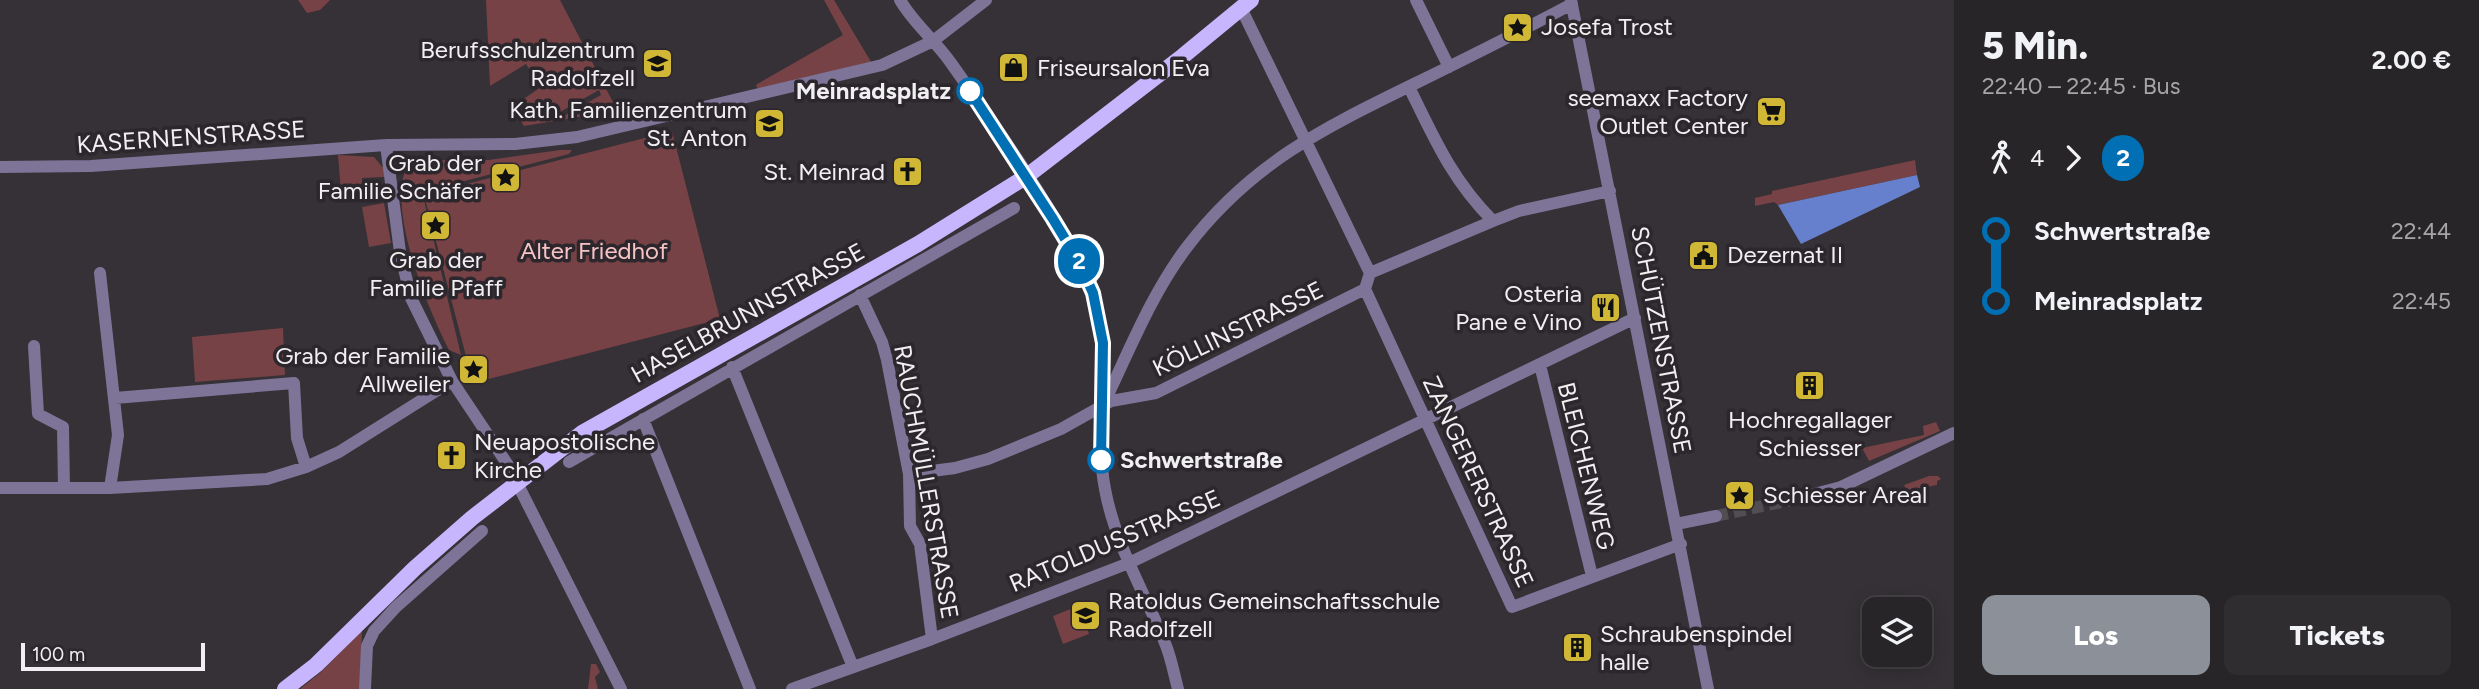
<!DOCTYPE html>
<html lang="de">
<head>
<meta charset="utf-8">
<style>
	body { margin:0; font-family:Figtree,sans-serif; background:#302d30; color:#f1f3f6; height:100vh; display:flex; flex-direction:column; font-size:26px; white-space:nowrap }
	* { box-sizing:border-box; margin:0 }
	p { font-size:23px; color:#a5a5a8 }
	.icon { flex:none; width:38px; height:38px; fill:none; stroke:currentColor; stroke-width:2; stroke-linecap:round; stroke-linejoin:round }
	.map { position:relative; flex:1; overflow:hidden }
	.panel { display:flex; flex-direction:column; background:#282528; width:525px }
	.panel>* { flex:none }
	.badge { padding:0 14px; border-radius:23px; font-size:24px; line-height:46px }
	.fabs { position:absolute; left:1862px; top:597px; display:grid; gap:14px }
	.fabs a { display:grid; place-items:center; width:70px; height:70px; border-radius:14px; background:#282528; box-shadow:0 4px 18px #0003,0 0 0 2px #444245; font-size:35px }
	.scale { position:absolute; left:21px; bottom:18px; width:184px; box-sizing:border-box; padding-left:7px; border:4px solid #f1eff2; border-top:0; font-size:19px; line-height:24px; white-space:nowrap; color:#f1eff2; -webkit-text-stroke:5px #2b272c; paint-order:stroke }
	.map>.badge { position:absolute; translate:-50% -50%; box-shadow:0 0 0 4px #fff }
	.legs { display:flex; align-items:center; gap:10px; height:77px; padding:0 28px; font-size:23px }
	.legs p { margin-inline-start:auto }
	.headline { display:flex; align-items:center; justify-content:space-between; height:119px; padding:0 28px }
	h1 { font-size:38px; font-weight:800; line-height:52px }
	.action { display:flex; gap:14px; margin-top:auto; padding:14px 28px }
	.action a { flex:1; height:80px; border-radius:14px; background:#8c9099; color:#fff; font-size:28px; font-weight:800; line-height:80px; text-align:center }
	.action a+a { background:#302d30; color:#f1f3f6 }
	ul { padding:0 28px; list-style:none }
	li { display:flex; align-items:center; gap:24px; height:70px; font-size:26px }
	li i { display:grid; place-items:center; width:10px; height:100%; margin:0 9px; background:currentColor }
	li i::after { content:''; width:18px; height:18px; margin:-9px; border:5px solid; border-radius:50%; background:#282528 }
	li p { margin-inline-start:auto }
	li:first-child i { background:linear-gradient(#0000 50%,currentColor 0) }
	li:last-child i { background:linear-gradient(currentColor 50%,#0000 0) }
	main { display:flex; flex:1; min-height:0 }
	.map>svg:first-child { display:block }
</style>
</head>
<body>
<main>
<div class="map">
<svg width="1954" height="689" viewBox="0 0 1954 689">
	<rect width="100%" height="100%" fill="#353136"/>
	<path fill="#774245" fill-rule="evenodd" d="M298 0H330L320 10 307 13Z
		M486 0H560L616 108 602 113 524 126 512 107 541 87 526 64 490 86ZM599 90 601 95 562 117 560 112Z
		M824 0H834L873 65 759 93 756 85 759 83 843 35Z
		M672 131 720 319 473 383 424 195Z
		M560 150H572L569 154 422 192 461 355 449 350C428 308 385 208 408 164L419 160H489Z
		M338 155 374 157 384 169V177L362 178V189L341 191Z
		M1915 160 1917 175 1778 205 1774 202 1755 206V198L1772 194V191Z
		M384 203 391 243 369 247 362 207Z
		M283 328 285 375 195 382 192 337Z
		M1936 422 1940 431 1869 461 1862 448 1924 435 1923 426Z
		M1929 476H1938L1941 479 1937 481V485L1907 491 1904 485Z
		M1078 606 1089 634 1063 644 1053 616Z
		M362 630 360 689H300L321 672Z
		M591 664H596L600 672 595 677 598 689H588Z"/>
	<path fill="#6680cd" d="M1917 175 1920 187 1801 244 1778 205Z"/>
	<g fill="none" stroke-linecap="round" stroke-linejoin="round">
		<path stroke="#514e52" stroke-width="12" stroke-dasharray="12 6" stroke-linecap="butt" d="M1716 516 1791 500"/>
		<path stroke="#7d7498" stroke-width="12" d="M900 0C914 24 935 40 951 63 999 131 1049 202 1087 277 1101 317 1106 361 1103 403 1101 434 1099 458 1105 489 1115 544 1144 591 1165 643 1171 657 1174 674 1178 689
			M1416 0 1449 67
			M1571 0 1708 689
			M1241 8 1370 273
			M1409 87C1434 138 1452 180 1493 221L1519 211 1610 191
			M386 145 400 252 411 298 452 381 508 465 621 689
			M0 167 91 166 386 145 515 144 577 137 882 65 933 41 986 0
			M100 273 118 435 110 488
			M1365 289 1512 607 1681 544
			M860 295 882 342 887 360 909 474 910 526 920 544 932 639
			M34 346 38 414 63 427 64 488
			M1540 365 1592 576
			M732 367 853 667
			M115 398 294 383 297 438 306 467
			M1105 401C1130 349 1152 293 1187 247 1251 163 1324 128 1416 83 1469 57 1521 31 1572 4
			M643 419 750 689
			M569 462 1014 208
			M909 474 955 468 988 459 1061 429 1111 401 1156 393 1365 289 1370 273 1493 221
			M0 488H110L267 479 306 467 339 452 452 381
			M1791 500 1841 487 1954 433
			M1676 524 1716 516
			M365 689 367 646 374 631 396 607 482 531
			M792 689 932 639 1129 563 1635 318"/>
		<path stroke="#c7b5fd" stroke-width="16" d="M285 689 316 665 415 568 472 518 582 433 918 244 1027 176 1183 56 1251 0"/>
	</g>
	<g fill="none" stroke-linecap="round" stroke-linejoin="round">
		<defs>
			<path id="line-1" d="M970 91 1053 219 1079 262 1093 293 1103 343 1101 460"/>
		</defs>
		<use href="#line-1" stroke="#fff" stroke-width="16"/>
		<use href="#line-1" stroke="#006fb4" stroke-width="10"/>
	</g>
	<defs>
		<symbol id="sight-square" viewBox="-11 -11 22 22"><rect x="-9" y="-9" width="18" height="18" rx="4" fill="#d1b736" stroke="#2b272c"/><path d="M0-6L1.8-2.2L6-1.7L2.9 1.2L3.7 5.4L0 3.3L-3.7 5.4L-2.9 1.2L-6-1.7L-1.8-2.2Z" fill="#111"/></symbol>
		<symbol id="school-square" viewBox="-11 -11 22 22"><rect x="-9" y="-9" width="18" height="18" rx="4" fill="#d1b736" stroke="#2b272c"/><path d="M0-5L7-2L0 1L-7-2ZM-4 1L0 2.5L4 1V4Q0 6-4 4Z" fill="#111"/></symbol>
		<symbol id="shop-square" viewBox="-11 -11 22 22"><rect x="-9" y="-9" width="18" height="18" rx="4" fill="#d1b736" stroke="#2b272c"/><path d="M-5-2.5h2.3a2.7 3.5 0 0 1 5.4 0H5L5.5 6h-11ZM-1.5-2.5h3a1.5 2.3 0 0 0-3 0Z" fill="#111"/></symbol>
		<symbol id="supermarket-square" viewBox="-11 -11 22 22"><rect x="-9" y="-9" width="18" height="18" rx="4" fill="#d1b736" stroke="#2b272c"/><path d="M-6-5.5h2.5l.6 2H6L4.5 2H-2.5L-4.4-4H-6ZM-1.5 3.2a1.3 1.3 0 1 0 .1 0ZM3 3.2a1.3 1.3 0 1 0 .1 0Z" fill="#111"/></symbol>
		<symbol id="church-square" viewBox="-11 -11 22 22"><rect x="-9" y="-9" width="18" height="18" rx="4" fill="#d1b736" stroke="#2b272c"/><path d="M-1.2-6h2.4v3.5h3.3v2.4h-3.3V6h-2.4V-.1h-3.3v-2.4h3.3Z" fill="#111"/></symbol>
		<symbol id="civic-square" viewBox="-11 -11 22 22"><rect x="-9" y="-9" width="18" height="18" rx="4" fill="#d1b736" stroke="#2b272c"/><path d="M-.6-6.5H3V-4.5H.6V-3L4-1V1h2V6H-6V1h2V-1L-.6-3ZM-1.2 2.5V6h2.4V2.5Z" fill="#111"/></symbol>
		<symbol id="restaurant-square" viewBox="-11 -11 22 22"><rect x="-9" y="-9" width="18" height="18" rx="4" fill="#d1b736" stroke="#2b272c"/><path d="M-5-6h1v4h1v-4h1v4h1v-4h1v5L-1.5 .5V6h-2V.5L-5-1ZM5-6V6H3V1.5H1.5Q1.5-4 5-6Z" fill="#111"/></symbol>
		<symbol id="building-square" viewBox="-11 -11 22 22"><rect x="-9" y="-9" width="18" height="18" rx="4" fill="#d1b736" stroke="#2b272c"/><path d="M-4-6H4V6H1V3H-1V6H-4ZM-2.5-4.3h1.7v1.8h-1.7ZM.8-4.3h1.7v1.8H.8ZM-2.5-1h1.7V.8h-1.7ZM.8-1h1.7V.8H.8Z" fill="#111"/></symbol>
	</defs>
	<g fill-rule="evenodd">
		<use href="#sight-square" x="1500" y="10" width="35" height="35"/>
		<use href="#school-square" x="640" y="46" width="35" height="35"/>
		<use href="#shop-square" x="996" y="50" width="35" height="35"/>
		<use href="#supermarket-square" x="1754" y="94" width="35" height="35"/>
		<use href="#school-square" x="752" y="106" width="35" height="35"/>
		<use href="#church-square" x="890" y="154" width="35" height="35"/>
		<use href="#sight-square" x="488" y="160" width="35" height="35"/>
		<use href="#sight-square" x="418" y="208" width="35" height="35"/>
		<use href="#civic-square" x="1686" y="238" width="35" height="35"/>
		<use href="#restaurant-square" x="1588" y="290" width="35" height="35"/>
		<use href="#sight-square" x="456" y="352" width="35" height="35"/>
		<use href="#building-square" x="1792" y="368" width="35" height="35"/>
		<use href="#church-square" x="434" y="438" width="35" height="35"/>
		<use href="#sight-square" x="1722" y="478" width="35" height="35"/>
		<use href="#school-square" x="1068" y="598" width="35" height="35"/>
		<use href="#building-square" x="1560" y="630" width="35" height="35"/>
	</g>
	<g fill="#fff" stroke="#006fb4" stroke-width="3.5">
		<circle cx="970" cy="91" r="12"/>
		<circle cx="1101" cy="460" r="12"/>
	</g>
	<g text-anchor="middle" stroke-width="7" stroke-linejoin="round" paint-order="stroke">
		<g font-size="24" fill="#f1eff2" stroke="#2b272c" text-anchor="start">
			<text x="1541" y="35">Josefa Trost</text>
			<text x="635" y="58" text-anchor="end">Berufsschulzentrum<tspan x="635" dy="28">Radolfzell</tspan></text>
			<text x="1037" y="76">Friseursalon Eva</text>
			<text x="1748" y="106" text-anchor="end">seemaxx Factory<tspan x="1748" dy="28">Outlet Center</tspan></text>
			<text x="747" y="118" text-anchor="end">Kath. Familienzentrum<tspan x="747" dy="28">St. Anton</tspan></text>
			<text x="482" y="171" text-anchor="end">Grab der<tspan x="482" dy="28">Familie Schäfer</tspan></text>
			<text x="885" y="180" text-anchor="end">St. Meinrad</text>
			<text x="1727" y="263">Dezernat II</text>
			<text x="436" y="268" text-anchor="middle">Grab der<tspan x="436" dy="28">Familie Pfaff</tspan></text>
			<text x="1582" y="302" text-anchor="end">Osteria<tspan x="1582" dy="28">Pane e Vino</tspan></text>
			<text x="450" y="364" text-anchor="end">Grab der Familie<tspan x="450" dy="28">Allweiler</tspan></text>
			<text x="1810" y="428" text-anchor="middle">Hochregallager<tspan x="1810" dy="28">Schiesser</tspan></text>
			<text x="474" y="450">Neuapostolische<tspan x="474" dy="28">Kirche</tspan></text>
			<text x="1763" y="503">Schiesser Areal</text>
			<text x="1108" y="609">Ratoldus Gemeinschaftsschule<tspan x="1108" dy="28">Radolfzell</tspan></text>
			<text x="1600" y="642">Schraubenspindel<tspan x="1600" dy="28">halle</tspan></text>
		</g>
		<g font-size="24" font-weight="bold" fill="#f1eff2" stroke="#2b272c" text-anchor="end">
			<text x="951" y="99">Meinradsplatz</text>
			<text x="1120" y="468" text-anchor="start">Schwertstraße</text>
		</g>
		<g font-size="24" fill="#f1eff2" stroke="#2b272c">
			<text transform="translate(191 137) rotate(-4)" y="8">KASERNENSTRASSE</text>
			<text transform="translate(748 313) rotate(-29)" y="8">HASELBRUNNSTRASSE</text>
			<text transform="translate(1238 329) rotate(-26)" y="8">KÖLLINSTRASSE</text>
			<text transform="translate(1661 340) rotate(79)" y="8">SCHÜTZENSTRASSE</text>
			<text transform="translate(1586 466) rotate(76)" y="8">BLEICHENWEG</text>
			<text transform="translate(926 482) rotate(80)" y="8">RAUCHMÜLLERSTRASSE</text>
			<text transform="translate(1478 482) rotate(65)" y="8">ZANGERERSTRASSE</text>
			<text transform="translate(1115 541) rotate(-23)" y="8">RATOLDUSSTRASSE</text>
		</g>
		<g font-size="24" fill="#f8c3c5" stroke="#2b272c">
			<text x="594" y="259">Alter Friedhof</text>
		</g>
	</g>
</svg>
<div class="fabs">
<a><svg class="icon" aria-label="layers" viewBox="0 0 24 24"><path d="M12 4l9 5-9 5-9-5zM3 14l9 5 9-5"/></svg></a>
</div>
<div class="scale">100 m</div>
<b class="badge" style="left:1079px;top:261px;background:#006fb4;color:#fff">2</b>
</div>
<section class="panel">
<div class="headline"><div><h1>5 Min.</h1><p>22:40 – 22:45 · Bus</p></div><b>2.00 €</b></div>
<div class="legs"><svg class="icon" aria-label="walk" viewBox="0 0 24 24"><circle cx="13" cy="4" r="2"/><path d="M13 8l-2 6 4 7M11 14l-3 7M7 12l3-4h3l4 4"/></svg>4<svg class="icon" aria-label="forward" viewBox="0 0 24 24"><path d="M9 5l7 7-7 7"/></svg><b class="badge" style="background:#006fb4;color:#fff">2</b></div>
<ul>
<li><i style="color:#006fb4"></i><b>Schwertstraße</b><p>22:44</p></li>
<li><i style="color:#006fb4"></i><b>Meinradsplatz</b><p>22:45</p></li>
</ul>
<div class="action"><a>Los</a><a>Tickets</a></div>
</section>
</main>
</body>
</html>
